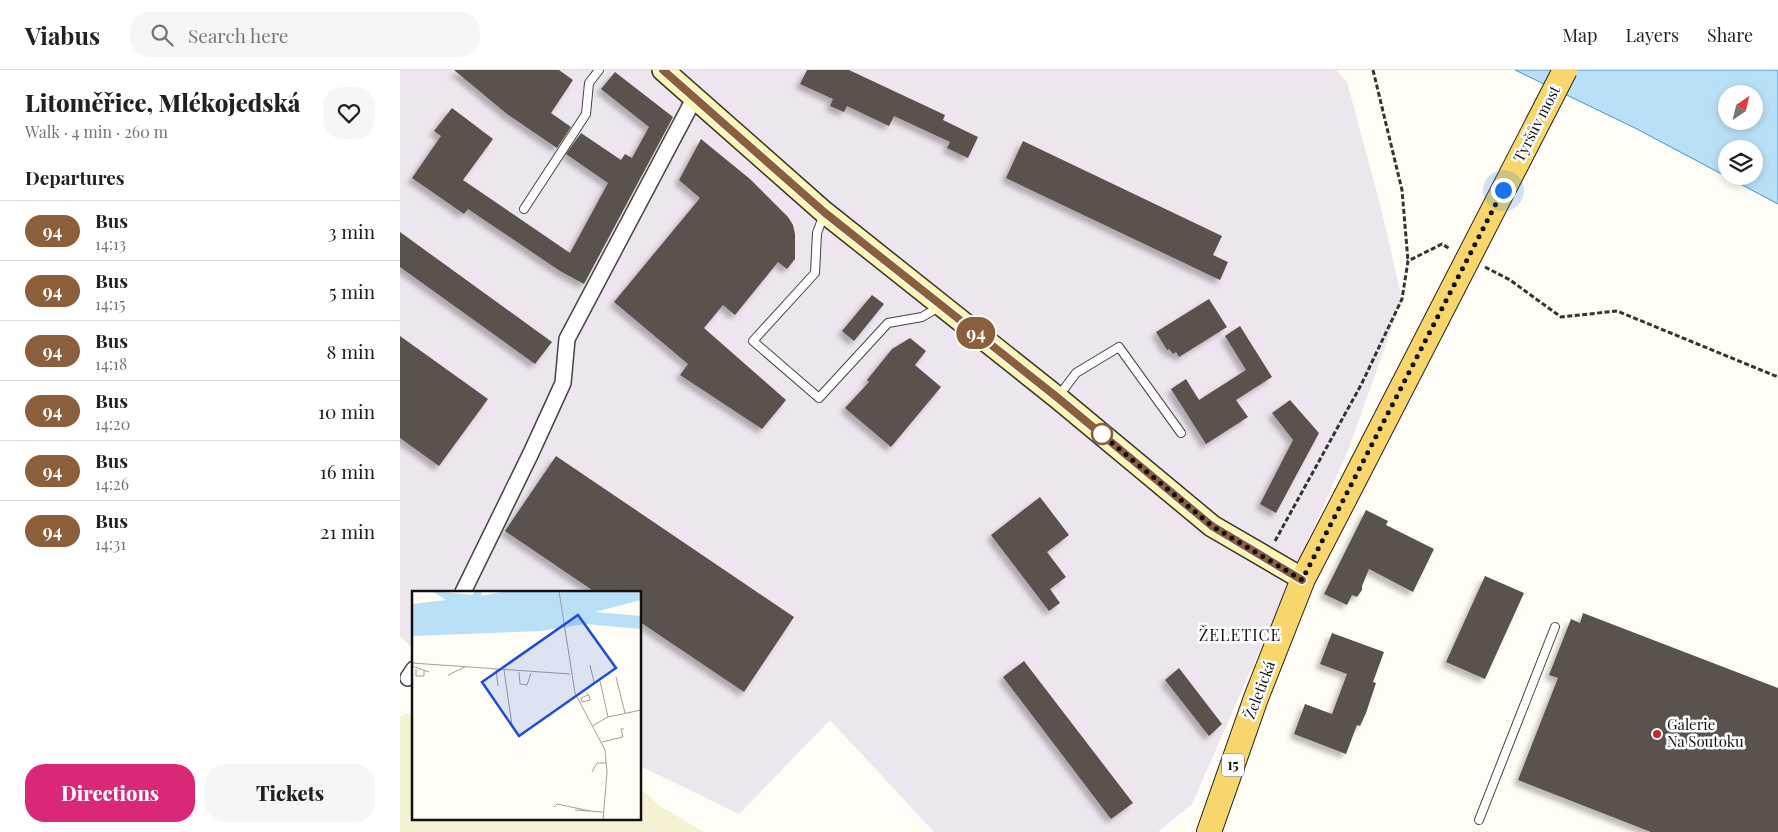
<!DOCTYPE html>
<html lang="en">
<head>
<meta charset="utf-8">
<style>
	body { margin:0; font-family:"Playfair Display",serif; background:#f6f6f6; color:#202124; height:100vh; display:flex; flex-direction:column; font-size:19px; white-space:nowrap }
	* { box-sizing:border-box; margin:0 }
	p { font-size:16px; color:#757577 }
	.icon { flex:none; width:28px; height:28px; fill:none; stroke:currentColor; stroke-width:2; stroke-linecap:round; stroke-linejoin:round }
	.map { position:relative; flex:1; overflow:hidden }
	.panel { display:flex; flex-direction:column; background:#fff; width:400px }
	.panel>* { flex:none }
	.badge { padding:0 10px; border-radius:16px; font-size:18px; line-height:32px }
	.needle { width:32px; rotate:35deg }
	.tools { position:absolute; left:1318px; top:15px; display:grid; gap:10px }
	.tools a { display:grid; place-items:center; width:45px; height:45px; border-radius:50%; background:#fff; box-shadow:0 2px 8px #0003; font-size:25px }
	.you { position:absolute; width:25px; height:25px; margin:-12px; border:4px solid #fff; border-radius:50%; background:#1a73e8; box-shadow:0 0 0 8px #1a73e833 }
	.map>.badge { position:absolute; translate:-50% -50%; box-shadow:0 0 0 2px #fff }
	h2 { padding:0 25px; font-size:19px; line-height:45px }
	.round { display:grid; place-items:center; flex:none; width:52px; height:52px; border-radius:20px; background:#f6f6f6 }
	.head { display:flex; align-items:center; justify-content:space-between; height:85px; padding:0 25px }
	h1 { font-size:24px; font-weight:800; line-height:38px }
	.primary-button { display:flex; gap:10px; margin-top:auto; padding:10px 25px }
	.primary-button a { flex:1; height:58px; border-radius:20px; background:#db2777; color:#fff; font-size:20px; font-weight:800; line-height:58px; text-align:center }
	.primary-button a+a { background:#f6f6f6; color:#202124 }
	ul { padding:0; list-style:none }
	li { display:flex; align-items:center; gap:15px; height:60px; padding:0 25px; border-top:1px solid #e0e0e0 }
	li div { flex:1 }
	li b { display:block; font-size:19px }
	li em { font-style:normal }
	li .badge { min-width:55px; font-weight:700; text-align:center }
	header { display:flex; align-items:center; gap:30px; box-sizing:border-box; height:70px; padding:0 25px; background:#fff; border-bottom:1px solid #e0e0e0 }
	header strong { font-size:24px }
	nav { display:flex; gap:28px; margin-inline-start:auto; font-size:18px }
	.search { width:350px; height:45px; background:#f6f6f6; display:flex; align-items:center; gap:12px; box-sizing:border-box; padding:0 18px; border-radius:20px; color:#757577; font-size:19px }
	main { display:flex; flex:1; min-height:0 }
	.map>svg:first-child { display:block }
</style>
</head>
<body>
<header>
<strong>Viabus</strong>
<div class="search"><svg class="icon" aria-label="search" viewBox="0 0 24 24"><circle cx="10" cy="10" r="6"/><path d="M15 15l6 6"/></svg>Search here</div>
<nav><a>Map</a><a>Layers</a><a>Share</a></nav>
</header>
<main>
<section class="panel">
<div class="head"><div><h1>Litoměřice, Mlékojedská</h1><p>Walk · 4 min · 260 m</p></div><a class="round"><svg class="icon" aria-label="heart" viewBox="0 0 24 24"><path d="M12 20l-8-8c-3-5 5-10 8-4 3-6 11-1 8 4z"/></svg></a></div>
<h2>Departures</h2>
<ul>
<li><span class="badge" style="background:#8b5e3c;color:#fff">94</span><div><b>Bus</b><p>14:13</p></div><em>3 min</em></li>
<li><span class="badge" style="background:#8b5e3c;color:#fff">94</span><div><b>Bus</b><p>14:15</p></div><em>5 min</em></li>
<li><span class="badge" style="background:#8b5e3c;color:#fff">94</span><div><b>Bus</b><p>14:18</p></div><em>8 min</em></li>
<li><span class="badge" style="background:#8b5e3c;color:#fff">94</span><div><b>Bus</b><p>14:20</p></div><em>10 min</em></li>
<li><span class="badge" style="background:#8b5e3c;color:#fff">94</span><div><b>Bus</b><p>14:26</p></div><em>16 min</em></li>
<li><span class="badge" style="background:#8b5e3c;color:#fff">94</span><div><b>Bus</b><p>14:31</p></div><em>21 min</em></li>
</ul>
<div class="primary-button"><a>Directions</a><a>Tickets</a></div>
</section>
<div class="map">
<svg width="1378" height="762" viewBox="0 0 1378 762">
	<defs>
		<filter id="shadow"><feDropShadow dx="-4.5" dy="4.5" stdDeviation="2.5" flood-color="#0004"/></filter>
	</defs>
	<rect width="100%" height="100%" fill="#fffdf5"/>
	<path fill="#eee6ef" d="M0 0H936L947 12 980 134 1002 229 949 378 792 734 758 762H534L430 650 339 744 240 696V522H14V580L0 566Z"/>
	<path fill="#f6f3d4" d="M14 642V748H240V719L260 736 304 762H0V646Z"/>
	<path fill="#b9e0f7" stroke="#3f96cf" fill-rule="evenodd" d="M1115 0H1378V134L1237 59ZM1326 24H1354V51H1326ZM1326 79H1354V106H1326Z"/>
	<path fill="#5a524d" filter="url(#shadow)" d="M54 0H159L173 10 151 43 171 57 157 78 107 44Z
		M407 0H449L545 45 543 50 578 67 568 88 547 78 550 72 494 46 489 56 447 36 444 42 430 36 433 29 400 14Z
		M215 2 273 47 184 214 160 201 68 139 64 144 12 108 41 66 34 61 52 38 93 69 63 110 170 183 208 113 166 84 181 63 221 90 225 84 232 88 249 57 201 19Z
		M301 69 350 109 388 147 393 155 395 164V189L387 199 378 192 335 245 323 235 304 258 386 330 362 359 280 305 288 294 214 232 300 128 279 110Z
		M623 71 822 166 813 185 828 192 820 210 606 108Z
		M0 162 152 272 135 294 0 197Z
		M472 225 484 234 454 271 442 261Z
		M809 229 827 257 779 287 776 282 773 284 769 279 767 280 756 262Z
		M840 256 872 307 836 330 848 347 806 374 771 319 786 309 799 330 846 300 825 266Z
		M0 266 88 329 39 396 0 368Z
		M510 268 526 281 515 295 541 317 491 377 445 338 469 312 467 310 492 279Z
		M890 330 919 363 876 443 860 434 893 370 872 343Z
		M156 386 394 547 344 622 240 552V522H195L105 461Z
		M640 427 669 465 647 482 666 507 650 519 660 533 649 541 591 465Z
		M966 440 988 451 986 455 1034 479 1013 522 969 499 962 516V520L957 527 952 525 947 535 924 524Z
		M1085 506 1124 523 1085 609 1046 592Z
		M1183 543 1378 618V762H1251L1118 710 1158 608 1149 605 1171 549 1180 553Z
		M932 563 984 582 973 612 976 613 966 643 960 656 957 655 946 684 894 664 905 634 932 644 947 604 920 594Z
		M624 591 733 733 711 749 603 607Z
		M779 598 822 654 809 666 765 610Z"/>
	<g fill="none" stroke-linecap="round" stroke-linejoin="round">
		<defs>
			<path id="lane" d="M124 139 186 44 189 13 199 0
				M424 144 417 163 415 203 353 271 419 328 488 253 522 247 539 237
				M658 327 676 303 719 277 781 363
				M1079 750 1155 557"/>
			<path id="street" d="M63 522 131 383 163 313 167 269 295 27
				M8 608 14 599"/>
			<path id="secondary" d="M263 0 424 142 658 328 812 456 903 509"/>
			<path id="primary" d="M809 762 856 628 903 509 945 428"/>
		</defs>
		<use href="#lane" stroke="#444" stroke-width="10"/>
		<use href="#street" stroke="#444" stroke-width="18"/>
		<use href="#secondary" stroke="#333" stroke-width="24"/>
		<use href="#primary" stroke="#222" stroke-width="26"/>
		<path stroke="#333" stroke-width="3" stroke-dasharray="5 2.5" stroke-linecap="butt" d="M973 0 1002 120 1008 191
			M1085 197 1110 210 1161 247 1217 241 1378 307
			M875 471 961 315 1002 229 1008 191 1042 174 1050 179"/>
		<use href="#lane" stroke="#fff" stroke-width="8"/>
		<use href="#street" stroke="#fff" stroke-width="15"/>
		<use href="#secondary" stroke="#fff6b0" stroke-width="21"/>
		<use href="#primary" stroke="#f9d66b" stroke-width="24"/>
		<defs>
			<path id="primary-bridge" d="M945 428 1165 0"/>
		</defs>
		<use href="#primary-bridge" stroke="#222" stroke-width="26" stroke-linecap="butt"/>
		<use href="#primary-bridge" stroke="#f9d66b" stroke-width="24"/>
	</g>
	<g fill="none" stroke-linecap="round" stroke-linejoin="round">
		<defs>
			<path id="line" d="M263 0 424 142 658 328 812 456 902 510"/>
		</defs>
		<use href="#line" stroke="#fff" stroke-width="11"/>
		<use href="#line" stroke="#8b5e3c" stroke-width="8"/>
		<path stroke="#111" stroke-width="5" stroke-dasharray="0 9" d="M702 364 700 363 812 456 902 510 1103 120"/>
	</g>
	<circle fill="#fff" stroke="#8b5e3c" stroke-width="2.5" cx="702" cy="364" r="10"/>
	<circle fill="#c4262e" stroke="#fff" stroke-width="2" cx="1257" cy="664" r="5"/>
	<g text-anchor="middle" stroke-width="5" stroke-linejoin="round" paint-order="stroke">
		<rect fill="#fff" stroke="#585858" stroke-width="1" x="822" y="683.5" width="22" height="23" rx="4"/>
		<g font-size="14" font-weight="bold" fill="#111">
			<text x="833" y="700">15</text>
		</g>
		<g font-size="15" fill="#111" stroke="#fff">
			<text transform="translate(1137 54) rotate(-63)" y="5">Tyršův most</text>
			<text transform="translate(860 620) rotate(-69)" y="5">Želetická</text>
		</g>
		<g font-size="15" fill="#111" stroke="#fff" text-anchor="start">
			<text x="1267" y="660">Galerie<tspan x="1267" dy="17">Na Soutoku</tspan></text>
		</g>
		<g font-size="16" letter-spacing="1" fill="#111" stroke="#fff">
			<text x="840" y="571">ŽELETICE</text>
		</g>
	</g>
	<g transform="translate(12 521)">
		<rect width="229" height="229" fill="#fffdf5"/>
		<path d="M20 0 61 4 62 0H69L70 5 92 0H229V9L183 21 229 25V38L173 33 129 40 0 45V13L34 9Z" fill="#b9e0f7"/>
		<path fill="none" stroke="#b9e0f7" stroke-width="2.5" d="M151 9 205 0M0 28 45 25 76 18 85 4 122 12 147 9"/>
		<path fill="none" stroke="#a09f9a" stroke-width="1" d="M147 0 163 102 193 159 195 181 191 229M0 72 158 83M178 74 182 91M0 75 17 81M4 78V85H12V80M84 78 86 95M92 79 100 134M107 81 108 93 115 94 119 82M36 84 53 76M204 86 213 122M188 90 196 126M175 102 177 105 178 109 170 111 169 107 176 104M180 135 196 126 229 119M190 151 211 146 209 138H212M180 181 185 172H194M142 216 145 213 178 220M163 219 191 221"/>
		<path fill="#1d4ed8" fill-opacity="0.15" stroke="#1d4ed8" stroke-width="2.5" d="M166 24 204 77 107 145 70 91Z"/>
		<rect width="229" height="229" fill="none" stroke="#111" stroke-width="2.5"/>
	</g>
</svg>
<div class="tools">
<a><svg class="needle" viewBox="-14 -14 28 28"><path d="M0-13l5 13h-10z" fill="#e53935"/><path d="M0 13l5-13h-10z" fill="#757577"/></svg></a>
<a><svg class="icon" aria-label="layers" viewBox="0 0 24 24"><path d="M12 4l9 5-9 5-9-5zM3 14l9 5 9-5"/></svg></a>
</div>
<div class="you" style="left:1103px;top:120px"></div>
<b class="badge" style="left:576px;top:263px;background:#8b5e3c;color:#fff">94</b>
</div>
</main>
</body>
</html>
